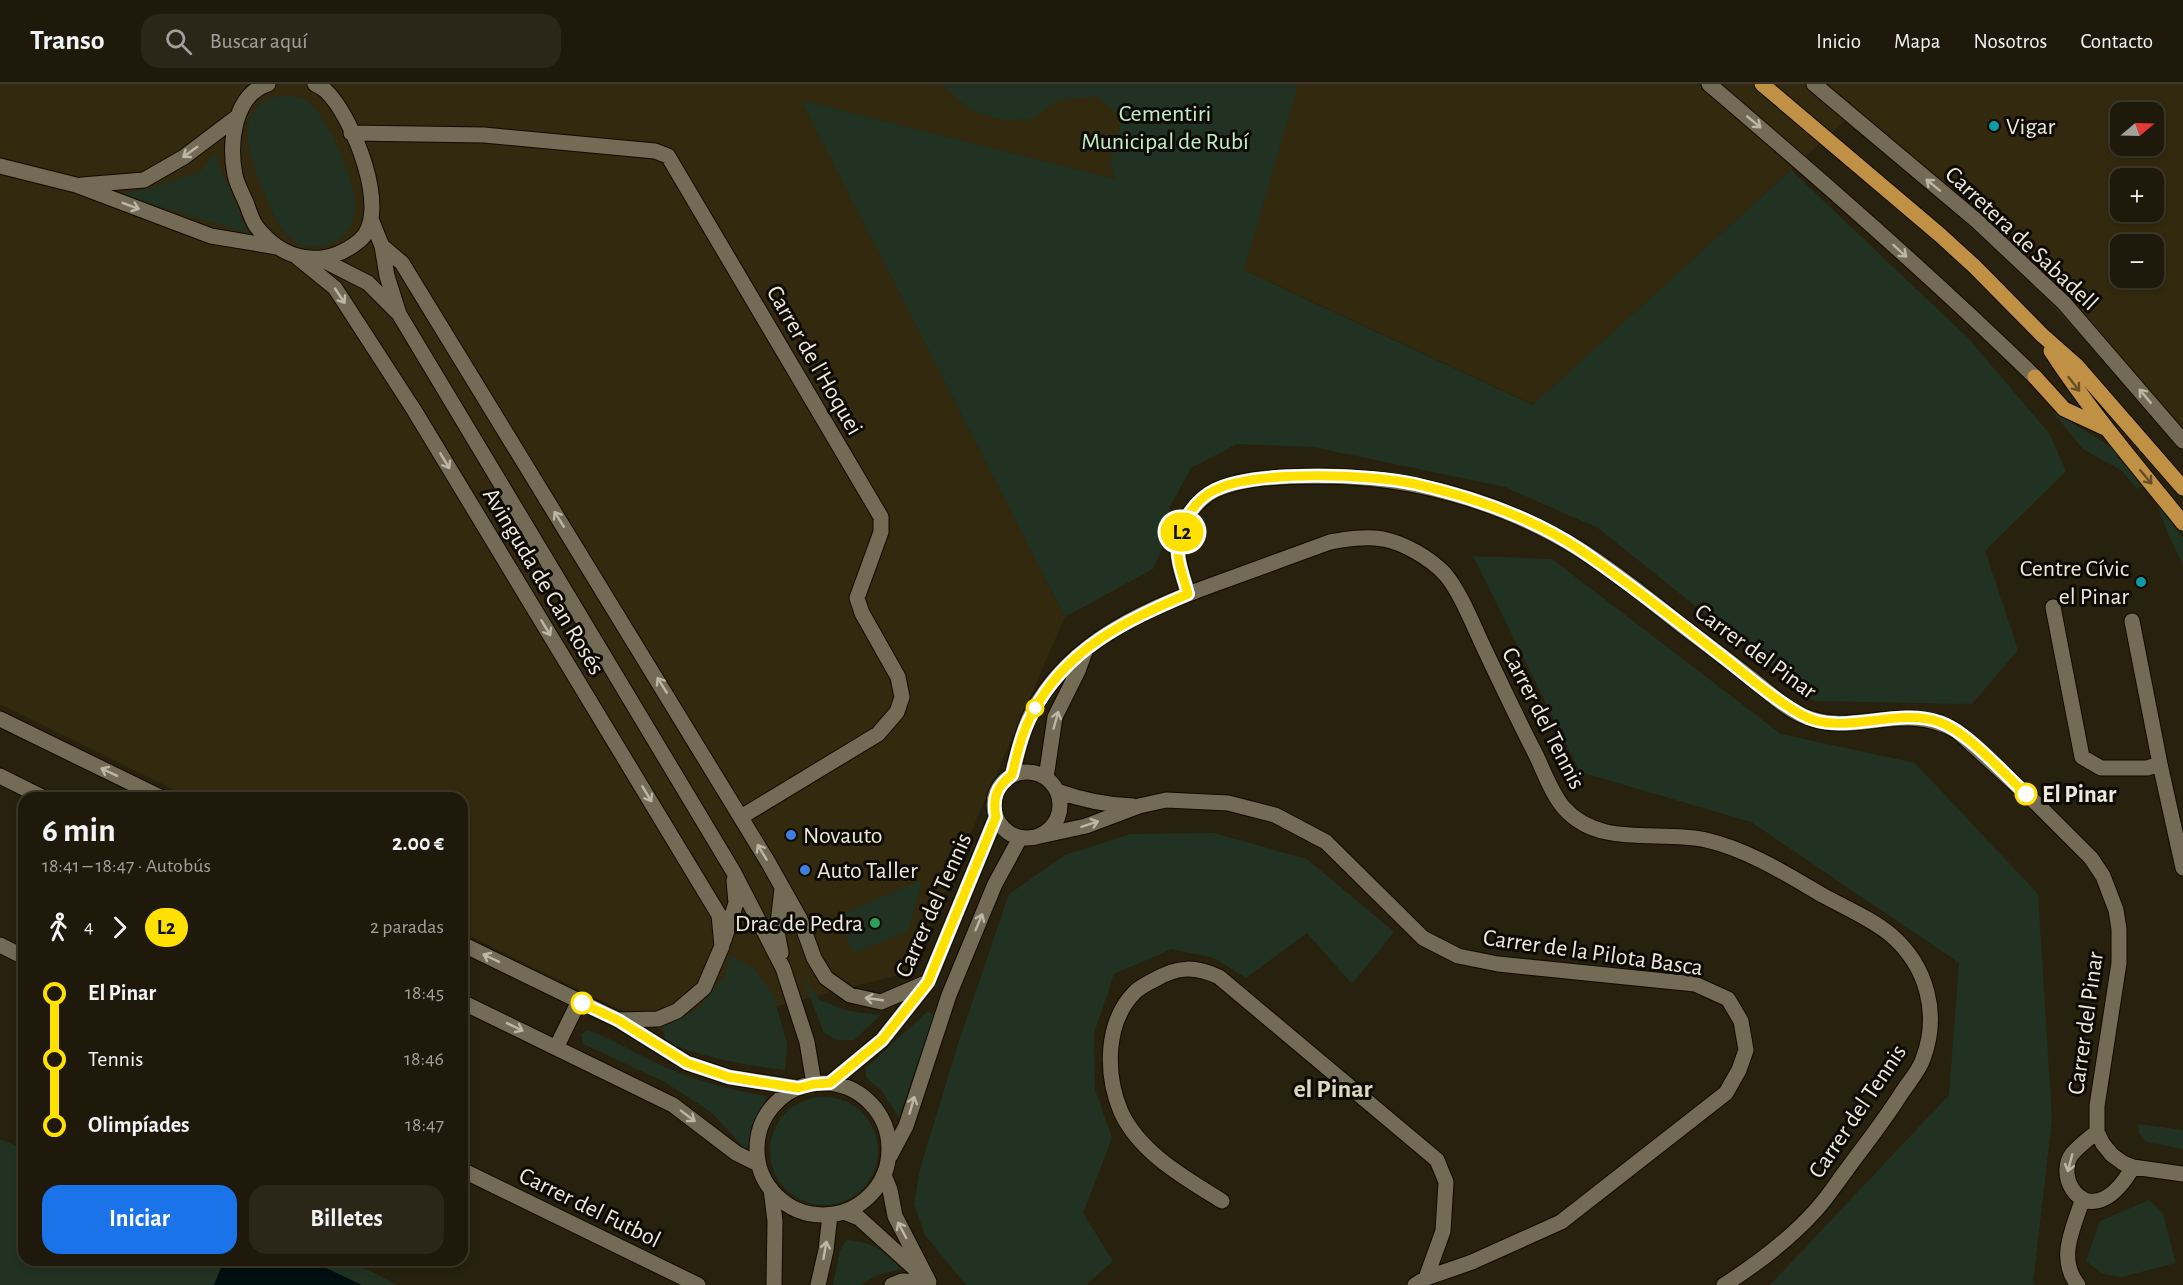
<!DOCTYPE html>
<html lang="es">
<head>
<meta charset="utf-8">
<style>
	body { margin:0; font-family:"Alegreya Sans",sans-serif; background:#2b2618; color:#f1f3f6; height:100vh; display:flex; flex-direction:column; font-size:22px; white-space:nowrap }
	* { box-sizing:border-box; margin:0 }
	p { font-size:20px; color:#a1a09c }
	.icon { flex:none; width:33px; height:33px; fill:none; stroke:currentColor; stroke-width:2; stroke-linecap:round; stroke-linejoin:round }
	.map { position:relative; flex:1; overflow:hidden }
	.panel { position:absolute; left:18px; top:708px; width:450px; height:474px; display:flex; flex-direction:column; background:#1e190a; border-radius:18px; box-shadow:0 3px 9px #0003,0 0 0 2px #3c382b }
	.panel>* { flex:none }
	.badge { padding:0 12px; border-radius:20px; font-size:21px; line-height:39px }
	.needle { width:39px; rotate:71deg }
	.fabs { position:absolute; left:2110px; top:18px; display:grid; gap:12px }
	.fabs a { display:grid; place-items:center; width:54px; height:54px; border-radius:12px; background:#1e190a; box-shadow:0 3px 9px #0003,0 0 0 2px #3c382b; font-size:30px }
	.map>.badge { position:absolute; translate:-50% -50%; box-shadow:0 0 0 3px #fff }
	.legs { display:flex; align-items:center; gap:9px; height:66px; padding:0 24px; font-size:20px }
	.legs p { margin-inline-start:auto }
	.summary { display:flex; align-items:center; justify-content:space-between; height:102px; padding:0 24px }
	h1 { font-size:33px; font-weight:600; line-height:45px }
	.action { display:flex; gap:12px; margin-top:auto; padding:12px 24px }
	.action a { flex:1; height:69px; border-radius:18px; background:#1a73e8; color:#fff; font-size:24px; font-weight:600; line-height:69px; text-align:center }
	.action a+a { background:#2b2618; color:#f1f3f6 }
	ul { padding:0 24px; list-style:none }
	li { display:flex; align-items:center; gap:21px; height:66px; font-size:22px }
	li i { display:grid; place-items:center; width:9px; height:100%; margin:0 8px; background:currentColor }
	li i::after { content:''; width:15px; height:15px; margin:-8px; border:4px solid; border-radius:50%; background:#1e190a }
	li p { margin-inline-start:auto }
	li:first-child i { background:linear-gradient(#0000 50%,currentColor 0) }
	li:last-child i { background:linear-gradient(currentColor 50%,#0000 0) }
	header { display:flex; align-items:center; gap:36px; box-sizing:border-box; height:84px; padding:0 30px; background:#1e190a; border-bottom:2px solid #3c382b }
	header strong { font-size:28px }
	nav { display:flex; gap:33px; margin-inline-start:auto; font-size:21px }
	.search { width:420px; height:54px; background:#2b2618; display:flex; align-items:center; gap:15px; box-sizing:border-box; padding:0 21px; border-radius:18px; color:#a1a09c; font-size:22px }
	.map>svg:first-child { display:block }
</style>
</head>
<body>
<header>
<strong>Transo</strong>
<div class="search"><svg class="icon" aria-label="search" viewBox="0 0 24 24"><circle cx="10" cy="10" r="6"/><path d="M15 15l6 6"/></svg>Buscar aquí</div>
<nav><a>Inicio</a><a>Mapa</a><a>Nosotros</a><a>Contacto</a></nav>
</header>
<div class="map">
<svg width="2183" height="1201" viewBox="0 0 2183 1201">
	<rect width="100%" height="100%" fill="#28210d"/>
	<path fill="#33290e" fill-rule="evenodd" d="M0 0H2183V357L2129 303 2038 207 1851 31 1534 321 1221 175 1202 117 802 17 1065 533 910 888 669 950 462 848V714H191L0 620ZM2121 28H2154V62H2121ZM2121 94H2154V128H2121ZM2121 160H2154V194H2121Z"/>
	<path fill="#213223" d="M942 0H1298L1244 186 1533 321 1791 86 1968 254 2049 349 2066 387 1985 467 2018 566 1972 620 1814 617 1598 444 1505 403 1313 363 1237 360 1191 384 1170 423 1162 465 1153 485 1065 533 801 16 1115 95 1110 78 1122 34 1096 12 1057 17 1032 35 1002 36 970 26Z
		M285 11C294 12 304 13 310 19 329 37 358 102 355 127 354 138 348 148 340 154 325 166 304 166 289 153 276 142 270 121 263 106 249 71 229 19 285 11Z
		M214 69 248 149 118 110 148 105 201 87Z
		M2051 326 2113 364 2142 402 2137 405 2122 387 2083 365Z
		M2157 420 2183 454V481L2168 450Z
		M1473 472 1552 475 1781 650 1915 679 2038 810 2052 1035 2033 1199 2037 1201H1770L1949 1011 1959 879 1751 738 1580 688Z
		M1214 749 1307 775 1394 848 1352 900 1307 849 1246 894 1214 874 1172 865 1114 890 1094 949 1095 1006 1112 1054 1083 1129 1113 1177 1086 1201H966L925 1151 914 1120 920 1085 957 963 1009 810 1065 771 1131 750Z
		M922 796 908 847 854 869 837 832Z
		M731 871 754 884 773 911 787 959 785 986C743 981 704 974 665 957L663 942 698 925 725 891Z
		M801 890 820 916 848 927 881 931 854 956H837L824 949Z
		M928 927 934 931 899 1034 881 1006 866 994V984Z
		M588 946C617 957 643 974 672 986 703 999 734 1007 767 1012L748 1063 744 1064 711 1028 663 997 583 960 581 950Z
		M770 1067a54 54 0 1 1 108 0a54 54 0 1 1-108 0Z
		M2138 1040 2183 1046V1065L2146 1058 2139 1049Z
		M0 1055 24 1065V1176H349L397 1201H0Z
		M2149 1116 2163 1130 2176 1179 2122 1193 2103 1190 2086 1177 2100 1137Z
		M846 1156C875 1158 883 1167 902 1185L877 1191 861 1201H833L840 1167Z"/>
	<path fill="#000f10" d="M224 1176H309L362 1201H214Z"/>
	<g fill="none" stroke-linecap="round" stroke-linejoin="round">
		<defs>
			<path id="minor" d="M268 0C233 11 229 61 235 91 237 101 243 111 247 121 249 127 252 136 256 142 283 177 323 186 359 157 393 131 352 31 326 7 323 4 319 2 315 0
				M1709 0C1820 95 1930 191 2035 293
				M1814 0 1977 137 2064 219 2183 357
				M351 49 484 51 655 67 668 72 881 433V448L857 514 862 529 898 593 902 613 897 628 878 650 741 733
				M0 82 76 101 211 152 277 163
				M82 101 144 96 184 73 237 33
				M371 135 382 162 387 192 399 230 733 787 783 884 807 958 814 1000
				M382 162 402 179 768 778 800 835 814 874 826 894 850 911 881 918 928 898
				M297 173 335 204 414 326 719 831 722 862 704 904 677 927 658 935 618 936
				M321 175 368 199 397 228
				M1188 510C1184 494 1176 476 1178 459 1182 434 1199 411 1223 403 1253 392 1288 393 1320 392 1412 392 1501 417 1579 465 1614 487 1649 515 1681 541 1705 559 1729 577 1752 595 1769 608 1786 626 1806 633 1857 653 1901 616 1957 647L2037 720 2091 774 2103 792 2116 826 2119 845V879L2097 1022V1048L2103 1060 2112 1071 2123 1079 2133 1083 2183 1090
				M2053 523 2082 673 2101 684H2147L2160 680
				M2132 537 2160 680 2183 784
				M0 635 162 714
				M994 721a33 33 0 1 1 66 0a33 33 0 1 1-66 0Z
				M1012 691C1017 671 1022 648 1031 630 1071 554 1151 523 1226 496 1261 483 1295 471 1330 458 1347 455 1365 452 1383 455 1404 459 1430 474 1445 490 1461 509 1473 541 1484 564 1501 600 1518 636 1536 671 1544 688 1552 710 1564 724 1600 765 1660 745 1706 756 1749 766 1786 790 1824 812 1846 824 1872 835 1891 851 1927 882 1940 930 1923 975 1919 987 1908 999 1901 1010 1884 1037 1864 1062 1845 1088 1836 1100 1827 1114 1816 1126 1790 1155 1757 1180 1724 1201
				M0 692 44 714
				M1046 694 1055 633 1078 587 1086 565
				M1057 707C1082 716 1106 721 1133 722
				M1040 752 1086 742 1139 722 1166 716 1228 719 1275 731 1326 758 1423 854 1458 872 1498 880 1695 900 1728 915 1741 937 1746 966 1739 986 1726 1009 1561 1138 1472 1178 1426 1194 1415 1201
				M724 856 736 819 734 796
				M462 860 618 936 687 979 729 993 799 1004
				M0 861 24 873
				M781 869 777 848 782 804
				M462 918 673 1021 736 1069 758 1080
				M556 964 579 917
				M830 999 882 956 928 898 996 733
				M757 1065a66 66 0 1 1 132 0a66 66 0 1 1-132 0Z
				M2097 1048C2089 1054 2079 1062 2072 1070 2057 1090 2077 1129 2105 1114 2117 1108 2126 1095 2133 1083
				M890 1072 906 1042 949 911 995 800 1020 754
				M462 1086 698 1201
				M884 1091 890 1106 895 1132 929 1198
				M771 1105 775 1137 774 1201
				M1222 1117C1185 1094 1140 1069 1121 1028 1105 990 1105 938 1135 908 1140 903 1148 899 1154 896 1178 882 1195 882 1219 893L1437 1076 1446 1098 1443 1147 1426 1194
				M844 1128 859 1134 923 1192
				M818 1201 826 1166 830 1131
				M892 1201 902 1197 929 1198
				M2078 1201C2057 1175 2073 1145 2082 1117"/>
			<path id="major" d="M1762 0 1940 151 1975 183 2042 251 2076 281 2183 404
				M2051 267C2090 327 2138 383 2183 439
				M2035 293 2064 325 2107 345"/>
		</defs>
		<use href="#minor" stroke="#110a00" stroke-width="17"/>
		<use href="#major" stroke="#110a00" stroke-width="17"/>
		<use href="#minor" stroke="#736b55" stroke-width="15"/>
		<use href="#major" stroke="#c09044" stroke-width="15"/>
	</g>
	<defs><path id="oneway-shaft" d="M-6 0H5M1.5-3L5.5 0L1.5 3" fill="none" stroke-width="1.6" stroke-linecap="round" stroke-linejoin="round" transform="scale(1.5)"/></defs>
	<g stroke="#bdb7a7">
		<use href="#oneway-shaft" transform="translate(1754 38) rotate(40)"/>
		<use href="#oneway-shaft" transform="translate(190 68) rotate(144)"/>
		<use href="#oneway-shaft" transform="translate(1933 101) rotate(-141)"/>
		<use href="#oneway-shaft" transform="translate(131 122) rotate(21)"/>
		<use href="#oneway-shaft" transform="translate(1900 167) rotate(42)"/>
		<use href="#oneway-shaft" transform="translate(340 212) rotate(56)"/>
		<use href="#oneway-shaft" transform="translate(2145 312) rotate(-130)"/>
		<use href="#oneway-shaft" transform="translate(445 377) rotate(59)"/>
		<use href="#oneway-shaft" transform="translate(559 435) rotate(-122)"/>
		<use href="#oneway-shaft" transform="translate(546 544) rotate(59)"/>
		<use href="#oneway-shaft" transform="translate(662 601) rotate(-122)"/>
		<use href="#oneway-shaft" transform="translate(1056 636) rotate(-74)"/>
		<use href="#oneway-shaft" transform="translate(109 688) rotate(-154)"/>
		<use href="#oneway-shaft" transform="translate(647 710) rotate(59)"/>
		<use href="#oneway-shaft" transform="translate(1090 740) rotate(-18)"/>
		<use href="#oneway-shaft" transform="translate(762 768) rotate(-121)"/>
		<use href="#oneway-shaft" transform="translate(979 838) rotate(-67)"/>
		<use href="#oneway-shaft" transform="translate(491 874) rotate(-154)"/>
		<use href="#oneway-shaft" transform="translate(874 915) rotate(-172)"/>
		<use href="#oneway-shaft" transform="translate(515 943) rotate(26)"/>
		<use href="#oneway-shaft" transform="translate(912 1021) rotate(-74)"/>
		<use href="#oneway-shaft" transform="translate(688 1032) rotate(37)"/>
		<use href="#oneway-shaft" transform="translate(2070 1079) rotate(105)"/>
		<use href="#oneway-shaft" transform="translate(902 1146) rotate(-118)"/>
		<use href="#oneway-shaft" transform="translate(825 1166) rotate(-80)"/>
	</g>
	<g stroke="#674e24">
		<use href="#oneway-shaft" transform="translate(2074 300) rotate(52)"/>
		<use href="#oneway-shaft" transform="translate(2146 393) rotate(50)"/>
	</g>
	<g fill="none" stroke-linecap="round" stroke-linejoin="round">
		<defs>
			<path id="line-1" d="M582 919 618 936 687 979 729 993 798 1004 814 1000 830 999 882 956 928 898 996 733C992 714 997 702 1012 691 1017 670 1022 648 1032 630 1065 565 1125 537 1188 510 1184 494 1176 476 1178 459 1181 437 1196 415 1215 406 1255 386 1372 390 1415 400 1472 413 1533 434 1582 467 1632 501 1679 539 1727 576 1751 595 1775 616 1802 631 1841 653 1896 623 1939 638 1967 647 2004 690 2026 710"/>
		</defs>
		<use href="#line-1" stroke="#fff" stroke-width="14"/>
		<use href="#line-1" stroke="#fee101" stroke-width="9"/>
	</g>
	<g fill="#0f9aa8" stroke="#0e0b04" stroke-width="2">
		<circle cx="1994" cy="42" r="6"/>
		<circle cx="2141" cy="498" r="6"/>
	</g>
	<g fill="#fff" stroke="#fee101" stroke-width="3">
		<circle cx="1035" cy="624" r="8"/>
		<circle cx="2026" cy="710" r="10"/>
		<circle cx="582" cy="919" r="10"/>
	</g>
	<g fill="#3f7fe0" stroke="#0e0b04" stroke-width="2">
		<circle cx="791" cy="751" r="6"/>
		<circle cx="805" cy="786" r="6"/>
	</g>
	<circle fill="#2e9e5b" stroke="#0e0b04" stroke-width="2" cx="875" cy="839" r="6"/>
	<g text-anchor="middle" stroke-width="6" stroke-linejoin="round" paint-order="stroke">
		<g font-size="24" fill="#c1eec6" stroke="#0e0b04">
			<text x="1165" y="37">Cementiri<tspan x="1165" dy="28">Municipal de Rubí</tspan></text>
		</g>
		<g font-size="24" fill="#eee9dd" stroke="#0e0b04" text-anchor="start">
			<text x="2006" y="50">Vigar</text>
			<text x="2129" y="492" text-anchor="end">Centre Cívic<tspan x="2129" dy="28">el Pinar</tspan></text>
			<text x="803" y="759">Novauto</text>
			<text x="817" y="794">Auto Taller</text>
			<text x="863" y="847" text-anchor="end">Drac de Pedra</text>
		</g>
		<g font-size="24" fill="#eee9dd" stroke="#0e0b04">
			<text transform="translate(2022 154) rotate(43)" y="8">Carretera de Sabadell</text>
			<text transform="translate(815 276) rotate(60)" y="8">Carrer de l'Hoquei</text>
			<text transform="translate(544 497) rotate(59)" y="8">Avinguda de Can Rosés</text>
			<text transform="translate(1756 567) rotate(36)" y="8">Carrer del Pinar</text>
			<text transform="translate(1544 634) rotate(63)" y="8">Carrer del Tennis</text>
			<text transform="translate(933 821) rotate(-66)" y="8">Carrer del Tennis</text>
			<text transform="translate(1593 868) rotate(8)" y="8">Carrer de la Pilota Basca</text>
			<text transform="translate(2085 939) rotate(-82)" y="8">Carrer del Pinar</text>
			<text transform="translate(1857 1027) rotate(-56)" y="8">Carrer del Tennis</text>
			<text transform="translate(590 1123) rotate(26)" y="8">Carrer del Futbol</text>
		</g>
		<g font-size="24" font-weight="bold" fill="#eee9dd" stroke="#0e0b04" text-anchor="start">
			<text x="2042" y="718">El Pinar</text>
		</g>
		<g font-size="26" font-weight="bold" fill="#e1d7bf" stroke="#0e0b04">
			<text x="1333" y="1013">el Pinar</text>
		</g>
	</g>
</svg>
<div class="fabs">
<a><svg class="needle" viewBox="-14 -14 28 28"><path d="M0-13l5 13h-10z" fill="#e53935"/><path d="M0 13l5-13h-10z" fill="#a1a09c"/></svg></a>
<a>+</a>
<a>−</a>
</div>
<b class="badge" style="left:1182px;top:448px;background:#fee101;color:#111">L2</b>
<section class="panel">
<div class="summary"><div><h1>6 min</h1><p>18:41 – 18:47 · Autobús</p></div><b>2.00 €</b></div>
<div class="legs"><svg class="icon" aria-label="walk" viewBox="0 0 24 24"><circle cx="13" cy="4" r="2"/><path d="M13 8l-2 6 4 7M11 14l-3 7M7 12l3-4h3l4 4"/></svg>4<svg class="icon" aria-label="forward" viewBox="0 0 24 24"><path d="M9 5l7 7-7 7"/></svg><b class="badge" style="background:#fee101;color:#111">L2</b><p>2 paradas</p></div>
<ul>
<li><i style="color:#fee101"></i><b>El Pinar</b><p>18:45</p></li>
<li><i style="color:#fee101"></i><span>Tennis</span><p>18:46</p></li>
<li><i style="color:#fee101"></i><b>Olimpíades</b><p>18:47</p></li>
</ul>
<div class="action"><a>Iniciar</a><a>Billetes</a></div>
</section>
</div>
</body>
</html>
